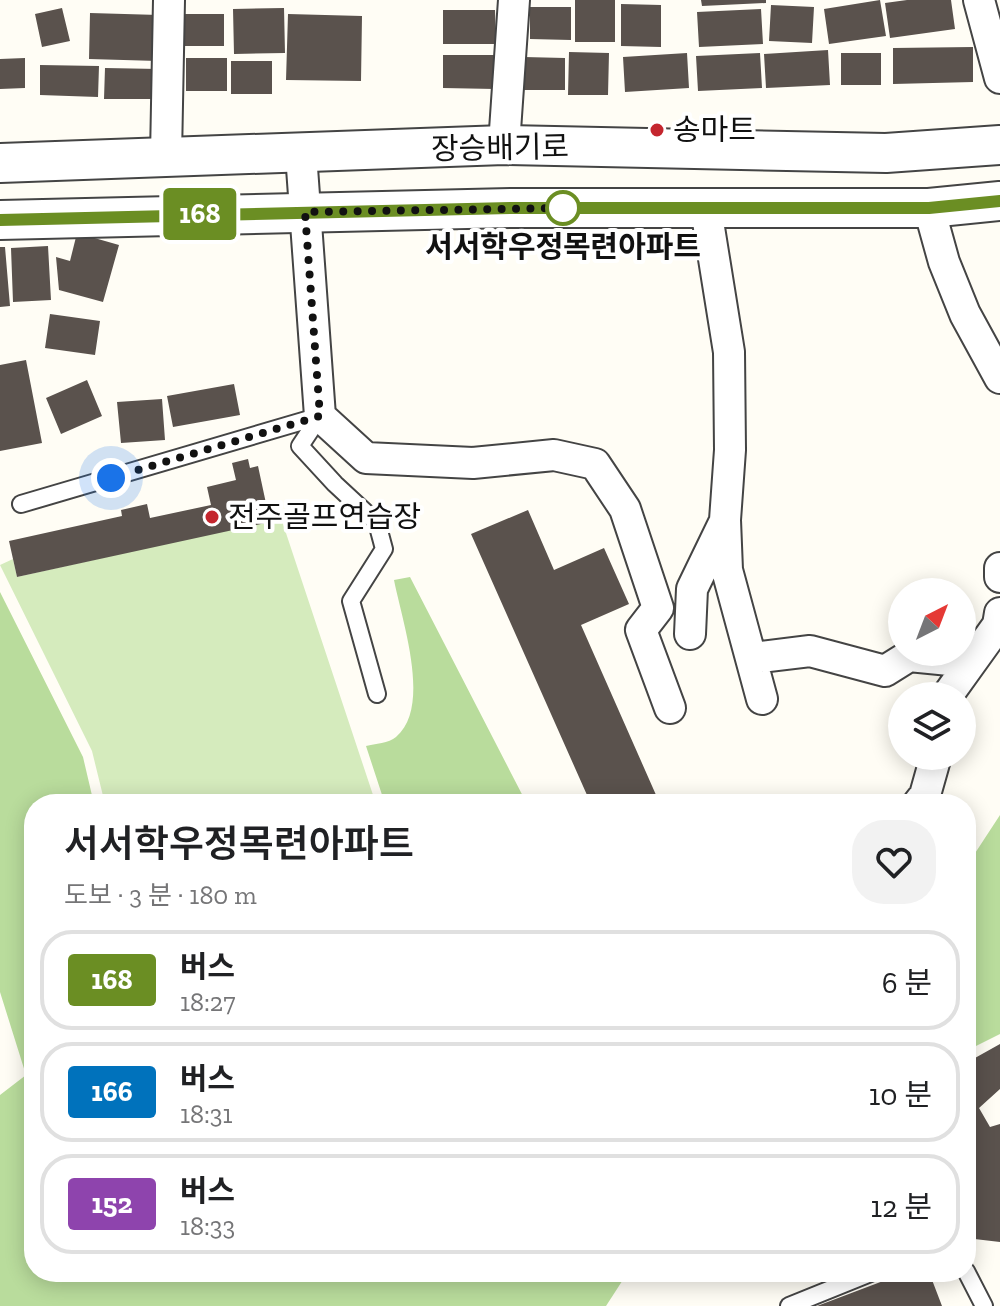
<!DOCTYPE html>
<html lang="ko">
<head>
<meta charset="utf-8">
<style>
	body { margin:0; font-family:"Zilla Slab","Noto Sans KR",serif; background:#f2f2f2; color:#202124; height:100vh; display:flex; flex-direction:column; font-size:30px; white-space:nowrap }
	* { box-sizing:border-box; margin:0 }
	p { font-size:26px; color:#757577 }
	.icon { flex:none; width:44px; height:44px; fill:none; stroke:currentColor; stroke-width:2; stroke-linecap:round; stroke-linejoin:round }
	.map { position:relative; flex:1; overflow:hidden }
	.sheet { position:absolute; left:24px; top:794px; width:952px; height:488px; display:flex; flex-direction:column; background:#fff; border-radius:32px; box-shadow:0 4px 20px #0003 }
	.sheet>* { flex:none }
	.badge { padding:0 16px; border-radius:6px; font-size:28px; line-height:52px }
	.needle { width:52px; rotate:42deg }
	.controls { position:absolute; left:888px; top:578px; display:grid; gap:16px }
	.controls a { display:grid; place-items:center; width:88px; height:88px; border-radius:50%; background:#fff; box-shadow:0 4px 20px #0003; font-size:40px }
	.you { position:absolute; width:40px; height:40px; margin:-20px; border:6px solid #fff; border-radius:50%; background:#1a73e8; box-shadow:0 0 0 12px #1a73e833 }
	.map>.badge { position:absolute; translate:-50% -50%; box-shadow:0 0 0 4px #fff }
	.round { display:grid; place-items:center; flex:none; width:84px; height:84px; border-radius:32px; background:#f2f2f2 }
	.summary { display:flex; align-items:center; justify-content:space-between; height:136px; padding:0 40px }
	h1 { font-size:38px; font-weight:600; line-height:60px }
	ul { padding:0; list-style:none }
	li { display:flex; align-items:center; gap:24px; height:100px; margin:0 16px 12px; padding:0 24px; border:4px solid #e0e0e0; border-radius:32px }
	li div { flex:1 }
	li b { display:block; font-size:30px }
	li em { font-style:normal }
	li .badge { min-width:88px; font-weight:700; text-align:center }
	.map>svg:first-child { display:block }
</style>
</head>
<body>
<div class="map">
<svg width="1000" height="1306" viewBox="0 0 1000 1306">
	<rect width="100%" height="100%" fill="#fffdf5"/>
	<path fill="#d5ebbd" d="M281 518 376 804H105L92 751 0 565 13 559 17 577Z"/>
	<path fill="#b9dc9c" d="M410 577 527 804H385L366 746C375 744 389 743 396 737 432 707 402 621 394 580Z
		M0 592 83 757 94 804H34V1272H628L606 1306H0V1095L26 1075 0 992Z
		M1000 815V1034L966 1051V867Z"/>
	<path fill="#5a524d" d="M575 0H615V42H575Z
		M701 0H766V3L702 6Z
		M880 0 886 36 829 44 824 9Z
		M907 0H951L955 29 890 38 885 3Z
		M621 4 661 5V47L621 46Z
		M771 5 814 7 812 43 769 41Z
		M530 7H571V40L530 39Z
		M62 8 70 41 42 47 35 14Z
		M284 8 285 53 234 54 233 9Z
		M761 9 763 44 699 47 697 12Z
		M443 10H495L496 44H443Z
		M90 13 159 15 158 61 89 59Z
		M183 14H224V46H183Z
		M288 14 362 16 361 81 286 80Z
		M973 47V82L893 84V48Z
		M828 50 830 85 766 88 764 54Z
		M569 52 609 53 608 95H568Z
		M687 53 689 88 625 92 623 57Z
		M760 53 762 88 698 91 696 56Z
		M841 53H881V85H841Z
		M443 55H495V89L443 88Z
		M524 57 565 58V90H524Z
		M25 58V88L0 89V59Z
		M186 58H227V91H186Z
		M231 61H272V94H231Z
		M40 65 99 66 98 97 40 95Z
		M105 68 159 69 160 99H104Z
		M77 233 119 245 103 302 59 290 56 257 70 261Z
		M48 246 51 300 13 302 11 248Z
		M0 247H5L10 306 0 307Z
		M50 314 100 321 95 355 45 348Z
		M26 360 42 443 0 451V365Z
		M87 380 102 416 61 434 46 398Z
		M234 384 240 415 173 427 167 396Z
		M162 399 165 440 121 443 117 402Z
		M248 459 250 468 258 466 270 522 17 577 9 541 122 516 121 510 147 504 150 518 211 505 207 487 236 480 232 463Z
		M528 510 554 570 604 548 629 604 581 625 660 804H591L471 534Z
		M1000 1044V1089L979 1108 990 1127 1000 1124V1242L966 1238V1063Z
		M907 1272H929L942 1306H817Z"/>
	<g fill="none" stroke-linecap="round" stroke-linejoin="round">
		<defs>
			<path id="service" d="M21 504 320 416 300 446 335 484 377 523 384 549 351 601 377 694
				M966 1271 984 1306
				M789 1306 873 1272"/>
			<path id="minor" d="M979 0 1000 78
				M504 145 514 0
				M301 154 320 416 366 458 473 463 554 455 595 464 625 509 658 608 641 630 670 708
				M166 156 169 0
				M929 208 944 262 965 314 1000 378
				M706 209 729 352 730 450 725 520 727 570 762 699
				M1000 568V577
				M690 634 692 589 723 525
				M752 658 810 651 885 671 909 656 970 662
				M947 696 998 625 1000 613
				M918 804 925 795 936 756"/>
			<path id="tertiary" d="M0 163 504 145 886 153 1000 145
				M0 220 513 208H929L1000 201"/>
		</defs>
		<use href="#service" stroke="#444" stroke-width="20"/>
		<use href="#minor" stroke="#444" stroke-width="34"/>
		<use href="#tertiary" stroke="#444" stroke-width="42"/>
		<use href="#service" stroke="#fff" stroke-width="16"/>
		<use href="#minor" stroke="#fff" stroke-width="30"/>
		<use href="#tertiary" stroke="#fff" stroke-width="38"/>
	</g>
	<g fill="none" stroke-linecap="round" stroke-linejoin="round">
		<defs>
			<path id="line" d="M0 220 513 208H929L1000 201"/>
		</defs>
		<use href="#line" stroke="#fff" stroke-width="18"/>
		<use href="#line" stroke="#6b8e23" stroke-width="12"/>
		<path stroke="#111" stroke-width="8" stroke-dasharray="0 14.4" d="M111 478 320 416 305 212 568 208H563"/>
	</g>
	<g fill="#c4262e" stroke="#fff" stroke-width="3">
		<circle cx="657" cy="130" r="8"/>
		<circle cx="212" cy="517" r="8"/>
	</g>
	<circle fill="#fff" stroke="#6b8e23" stroke-width="4" cx="563" cy="208" r="16"/>
	<g text-anchor="middle" stroke-width="8" stroke-linejoin="round" paint-order="stroke">
		<g font-size="30" fill="#111" stroke="#fff" text-anchor="start">
			<text x="673" y="140">송마트</text>
			<text x="228" y="527">전주골프연습장</text>
		</g>
		<g font-size="30" fill="#111" stroke="#fff">
			<text transform="translate(500 148) rotate(-1)" y="10">장승배기로</text>
		</g>
		<g font-size="30" font-weight="bold" fill="#111" stroke="#fff">
			<text x="563" y="257">서서학우정목련아파트</text>
		</g>
	</g>
</svg>
<div class="controls">
<a><svg class="needle" viewBox="-14 -14 28 28"><path d="M0-13l5 13h-10z" fill="#e53935"/><path d="M0 13l5-13h-10z" fill="#757577"/></svg></a>
<a><svg class="icon" aria-label="layers" viewBox="0 0 24 24"><path d="M12 4l9 5-9 5-9-5zM3 14l9 5 9-5"/></svg></a>
</div>
<div class="you" style="left:111px;top:478px"></div>
<b class="badge" style="left:200px;top:214px;background:#6b8e23;color:#fff">168</b>
<section class="sheet">
<div class="summary"><div><h1>서서학우정목련아파트</h1><p>도보 · 3 분 · 180 m</p></div><a class="round"><svg class="icon" aria-label="heart" viewBox="0 0 24 24"><path d="M12 20l-8-8c-3-5 5-10 8-4 3-6 11-1 8 4z"/></svg></a></div>
<ul>
<li><span class="badge" style="background:#6b8e23;color:#fff">168</span><div><b>버스</b><p>18:27</p></div><em>6 분</em></li>
<li><span class="badge" style="background:#0072bc;color:#fff">166</span><div><b>버스</b><p>18:31</p></div><em>10 분</em></li>
<li><span class="badge" style="background:#8e44ad;color:#fff">152</span><div><b>버스</b><p>18:33</p></div><em>12 분</em></li>
</ul>
</section>
</div>
</body>
</html>
